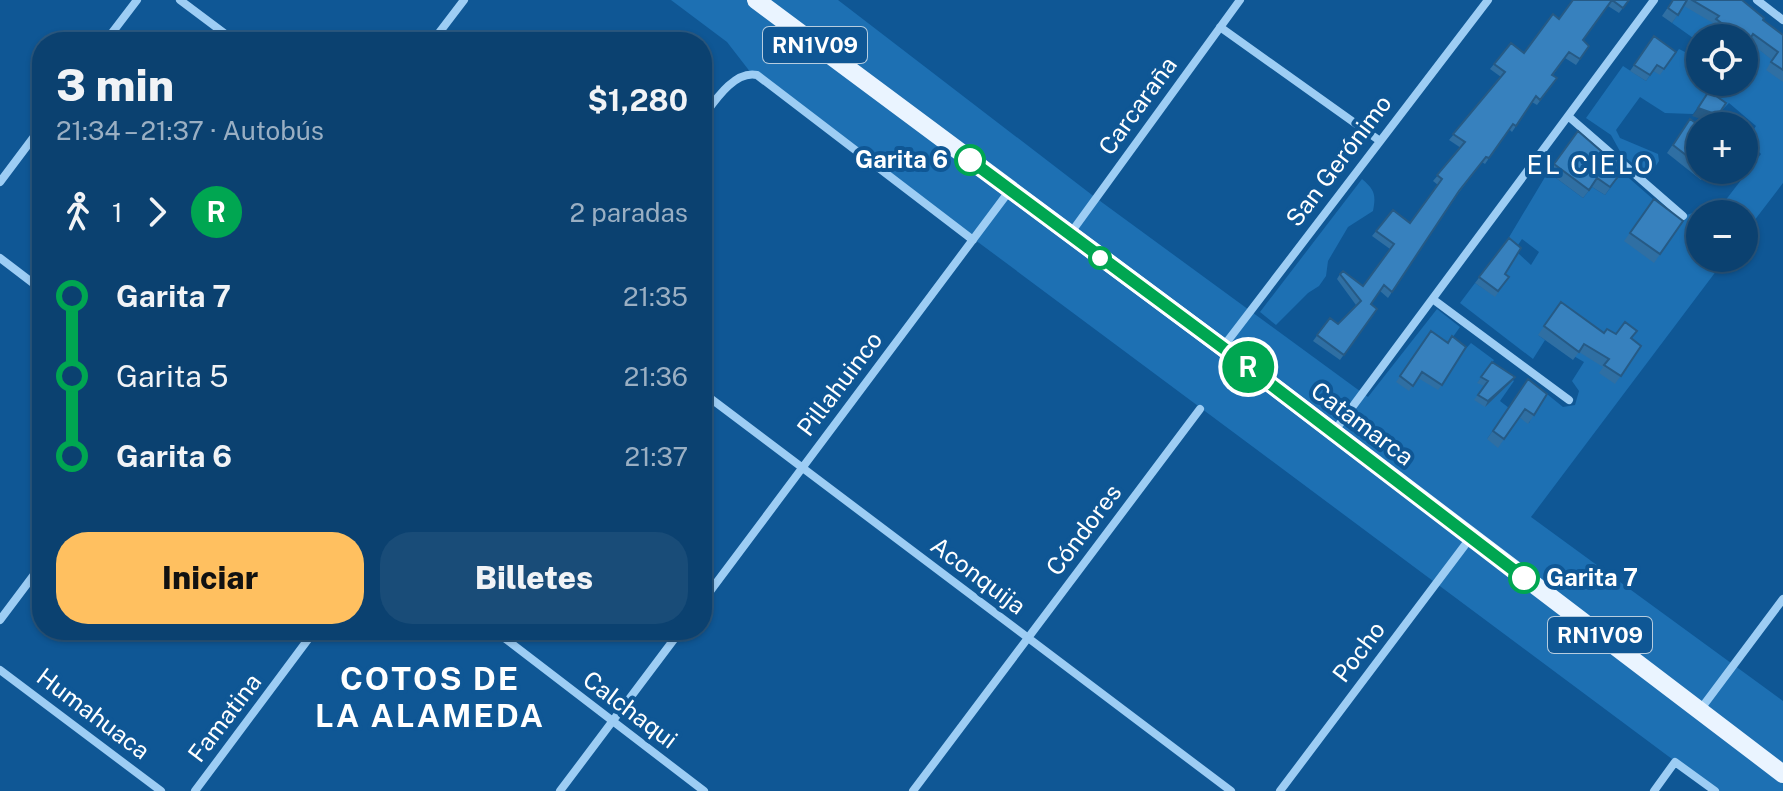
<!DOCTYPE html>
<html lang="es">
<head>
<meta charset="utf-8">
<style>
	body { margin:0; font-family:"Public Sans",sans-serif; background:#194c78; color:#f1f3f6; height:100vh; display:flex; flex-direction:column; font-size:30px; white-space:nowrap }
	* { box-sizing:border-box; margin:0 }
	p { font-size:26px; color:#9aafc3 }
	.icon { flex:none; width:44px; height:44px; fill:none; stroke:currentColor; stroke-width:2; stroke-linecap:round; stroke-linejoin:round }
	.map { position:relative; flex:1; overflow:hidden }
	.side { position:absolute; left:32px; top:32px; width:680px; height:608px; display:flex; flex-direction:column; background:#0b4170; border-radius:32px; box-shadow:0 2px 6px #0004,0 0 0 2px #2b5a83 }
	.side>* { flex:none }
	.badge { padding:0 16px; border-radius:26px; font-size:28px; line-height:52px }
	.tools { position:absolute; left:1686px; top:24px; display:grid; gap:16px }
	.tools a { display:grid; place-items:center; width:72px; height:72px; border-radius:50%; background:#0b4170; box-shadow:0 2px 6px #0004,0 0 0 2px #2b5a83; font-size:40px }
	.map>.badge { position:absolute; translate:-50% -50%; box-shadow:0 0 0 4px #fff }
	.legs { display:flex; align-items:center; gap:12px; height:88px; padding:0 24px; font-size:26px }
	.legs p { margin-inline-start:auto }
	.summary { display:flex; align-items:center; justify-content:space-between; height:136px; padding:0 24px }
	h1 { font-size:44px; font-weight:800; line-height:60px }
	.cta { display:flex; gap:16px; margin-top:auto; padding:16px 24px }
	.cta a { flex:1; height:92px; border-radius:32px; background:#ffc060; color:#111; font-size:32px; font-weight:800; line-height:92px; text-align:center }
	.cta a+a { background:#194c78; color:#f1f3f6 }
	ul { padding:0 24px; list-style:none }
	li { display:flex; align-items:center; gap:28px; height:80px; font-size:30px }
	li i { display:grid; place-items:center; width:12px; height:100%; margin:0 10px; background:currentColor }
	li i::after { content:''; width:20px; height:20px; margin:-10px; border:6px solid; border-radius:50%; background:#0b4170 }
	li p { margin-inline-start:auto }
	li:first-child i { background:linear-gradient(#0000 50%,currentColor 0) }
	li:last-child i { background:linear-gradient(currentColor 50%,#0000 0) }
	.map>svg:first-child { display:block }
</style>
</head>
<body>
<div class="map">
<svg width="1783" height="791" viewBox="0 0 1783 791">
	<rect width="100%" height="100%" fill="#0f5795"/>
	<path fill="#1d70b3" d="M671 0H838L1096 198 1368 397 1437 309 1460 327 1445 348 1430 361 1462 353 1471 343 1494 360 1478 382 1507 375 1514 381 1500 401 1509 408 1487 439 1519 417 1529 423 1542 390 1563 407 1575 405 1579 391 1572 381 1584 362 1538 335 1545 340 1533 359 1460 303 1475 283 1495 296 1486 268 1518 253 1531 265 1539 252 1522 239 1514 251 1505 244 1548 172 1583 198 1592 187 1605 195 1622 172 1654 200 1677 229 1683 216 1699 211 1707 214H1700V258H1726L1531 517 1783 701V791H1715L751 73 727 42Z
		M1730 2 1711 27 1726 38H1700V82H1744V47L1759 26 1761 51 1773 60 1783 77V183L1744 234V214H1715L1761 154 1747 139 1756 126 1729 103 1721 111 1703 100 1693 114 1665 113 1640 97 1616 130 1620 138 1658 154 1659 161 1649 176 1622 155 1611 135 1586 118 1623 66 1646 81 1653 71 1660 74 1679 49 1687 53 1696 40 1672 23 1683 6Z
		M1362 179C1375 190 1376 195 1373 211L1348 227 1328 261 1326 276 1319 286 1308 293 1276 325 1260 312Z"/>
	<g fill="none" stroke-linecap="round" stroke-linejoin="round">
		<path stroke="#9dcdf4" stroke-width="8" d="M180 0 236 42
			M1757 0 1783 20
			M1220 27 1380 141
			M105 42 137 0
			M432 42 464 0
			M1568 116 1683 216
			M702 118C714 102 734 70 757 75L973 240
			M0 182 42 126
			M1070 234 1240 0
			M0 258 42 290
			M1434 300 1569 400
			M1223 347 1488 0
			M702 392 1231 791
			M1333 433 1654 0
			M702 602 1010 190
			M0 620 42 564
			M494 630 704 791
			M0 670 161 791
			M1700 710 1783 599
			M195 791 315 630
			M560 791 681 630
			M913 791 1200 409
			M1280 791 1471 537
			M1654 791 1675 762 1715 791"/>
		<path stroke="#eaf4ff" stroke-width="18" d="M756 0 1222 347 1783 774"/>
	</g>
	<path fill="#2f6fa3" d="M1573 0H1629L1619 13 1608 6 1583 40 1589 46 1576 65 1565 58 1553 75 1557 78 1537 105 1532 102 1512 132 1509 129 1485 164 1482 162 1457 195 1388 298 1380 291 1371 304 1377 309 1340 360 1313 341 1330 318 1338 324 1356 305 1337 279 1340 274 1363 286 1390 249 1372 236 1393 210 1410 223 1438 185 1433 181 1461 148 1449 140 1501 77 1490 69 1494 64 1524 53 1559 19Z
		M1673 0H1742L1763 20 1783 35V82L1766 70 1772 60 1748 41 1744 47V38H1726L1711 27 1713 23 1684 6 1672 23 1662 16Z
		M1654 36 1676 52 1660 75 1653 71 1646 81 1630 71Z
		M1690 119 1700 126V170H1708L1701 180 1667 153Z
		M1578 131 1623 170 1605 195 1592 187 1583 198 1548 172Z
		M1654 199 1683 221 1654 263 1624 241Z
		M1509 238 1505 274 1509 277 1495 297 1475 283Z
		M1561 302 1604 333 1616 334 1631 339 1641 346 1615 384 1599 373 1603 367 1579 352 1573 360 1538 335Z
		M1431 331 1442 385 1438 390 1418 378 1409 391 1396 382Z
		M1492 362 1515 377 1511 382 1485 407 1474 400 1484 386 1477 383Z
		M1528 379 1534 415 1528 424 1519 417 1498 448 1487 439Z"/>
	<path fill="#265a85" d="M1726 103 1712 123 1692 116 1698 108Z
		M1515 377 1511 382 1485 407 1488 401Z"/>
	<path fill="#3781be" stroke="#265a85" stroke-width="2" d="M1573 0H1629L1623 8 1612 0 1583 40 1589 46 1580 59 1569 52 1552 75 1557 78 1540 100 1536 96 1516 126 1513 124 1489 158 1486 157 1459 191 1392 292 1384 285 1371 304 1377 309 1344 355 1317 335 1330 318 1338 324 1361 301 1340 274 1343 271 1363 286 1394 244 1376 231 1393 210 1410 223 1442 179 1437 175 1465 142 1453 134 1505 72 1494 64 1511 43 1524 53 1553 14 1559 19Z
		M1673 0H1687L1678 15 1668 8Z
		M1692 0H1742L1764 18 1763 20 1783 35V70L1771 62 1778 52 1753 34 1748 42 1716 19 1719 16Z
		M1654 36 1676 52 1664 69 1657 65 1650 75 1634 65Z
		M1709 91 1726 103 1718 115 1698 108Z
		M1690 119 1700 126V166L1673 145Z
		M1578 131 1623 170 1610 187 1597 178 1589 190 1554 164Z
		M1654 199 1683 221 1660 254 1630 233Z
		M1509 238 1521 248 1505 274 1509 277 1498 291 1479 277Z
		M1561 302 1604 333 1607 329 1616 334 1625 322 1637 331 1631 338 1641 346 1621 376 1604 365 1609 359 1584 344 1579 352 1544 326Z
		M1431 331 1448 343 1452 336 1466 347 1442 385 1422 372 1413 386 1400 376Z
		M1492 362 1515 377 1488 401 1478 395 1488 381 1481 377Z
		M1528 379 1547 394 1534 415 1525 409 1504 439 1493 431Z"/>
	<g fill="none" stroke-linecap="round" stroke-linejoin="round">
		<defs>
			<path id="line-1" d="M970 160 1222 347 1524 578"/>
		</defs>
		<use href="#line-1" stroke="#fff" stroke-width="18"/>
		<use href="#line-1" stroke="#00a651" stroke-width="12"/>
	</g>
	<g fill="#fff" stroke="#00a651" stroke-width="4">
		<circle cx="970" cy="160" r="14"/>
		<circle cx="1100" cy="258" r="10"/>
		<circle cx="1524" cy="578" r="14"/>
	</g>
	<g text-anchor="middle" stroke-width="8" stroke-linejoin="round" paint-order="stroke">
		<g fill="#0f5795" stroke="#b7cddf" stroke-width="2">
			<rect x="763" y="27" width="104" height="36" rx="6"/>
			<rect x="1548" y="617" width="104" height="36" rx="6"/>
		</g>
		<g font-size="22" font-weight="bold" fill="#fff">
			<text x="815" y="53">RN1V09</text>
			<text x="1600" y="643">RN1V09</text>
		</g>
		<g font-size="24" fill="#fff" stroke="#0f5795">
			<text transform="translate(1138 106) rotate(-54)" y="8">Carcaraña</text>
			<text transform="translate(1339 161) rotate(-53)" y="8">San Gerónimo</text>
			<text transform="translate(840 384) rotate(-53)" y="8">Pillahuinco</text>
			<text transform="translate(1362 424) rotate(37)" y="8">Catamarca</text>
			<text transform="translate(1084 530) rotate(-53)" y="8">Cóndores</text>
			<text transform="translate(978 576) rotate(37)" y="8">Aconquija</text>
			<text transform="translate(1359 652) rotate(-53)" y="8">Pocho</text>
			<text transform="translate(630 710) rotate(37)" y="8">Calchaqui</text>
			<text transform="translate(93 714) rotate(37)" y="8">Humahuaca</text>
			<text transform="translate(225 718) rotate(-53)" y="8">Famatina</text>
		</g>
		<g font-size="24" font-weight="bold" fill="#fff" stroke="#0f5795" text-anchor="end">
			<text x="948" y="168">Garita 6</text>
			<text x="1546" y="586" text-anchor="start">Garita 7</text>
		</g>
		<g font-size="26" letter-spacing="2" fill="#fff" stroke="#0f5795">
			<text x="1591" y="174">EL CIELO</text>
		</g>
		<g font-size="32" font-weight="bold" letter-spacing="2" fill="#fff" stroke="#0f5795">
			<text x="430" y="690">COTOS DE<tspan x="430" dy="37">LA ALAMEDA</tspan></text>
		</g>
	</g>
</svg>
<div class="tools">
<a><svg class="icon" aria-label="locate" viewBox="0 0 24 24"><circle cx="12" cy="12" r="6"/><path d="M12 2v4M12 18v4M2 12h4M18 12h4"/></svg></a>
<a>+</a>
<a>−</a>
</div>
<b class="badge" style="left:1248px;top:367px;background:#00a651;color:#fff">R</b>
<section class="side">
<div class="summary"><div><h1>3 min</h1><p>21:34 – 21:37 · Autobús</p></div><b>$1,280</b></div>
<div class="legs"><svg class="icon" aria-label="walk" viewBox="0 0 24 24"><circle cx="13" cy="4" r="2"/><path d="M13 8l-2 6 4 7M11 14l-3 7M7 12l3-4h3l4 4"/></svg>1<svg class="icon" aria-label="forward" viewBox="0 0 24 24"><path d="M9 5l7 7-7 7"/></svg><b class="badge" style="background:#00a651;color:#fff">R</b><p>2 paradas</p></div>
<ul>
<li><i style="color:#00a651"></i><b>Garita 7</b><p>21:35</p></li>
<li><i style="color:#00a651"></i><span>Garita 5</span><p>21:36</p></li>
<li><i style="color:#00a651"></i><b>Garita 6</b><p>21:37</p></li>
</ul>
<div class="cta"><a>Iniciar</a><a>Billetes</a></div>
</section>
</div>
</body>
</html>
